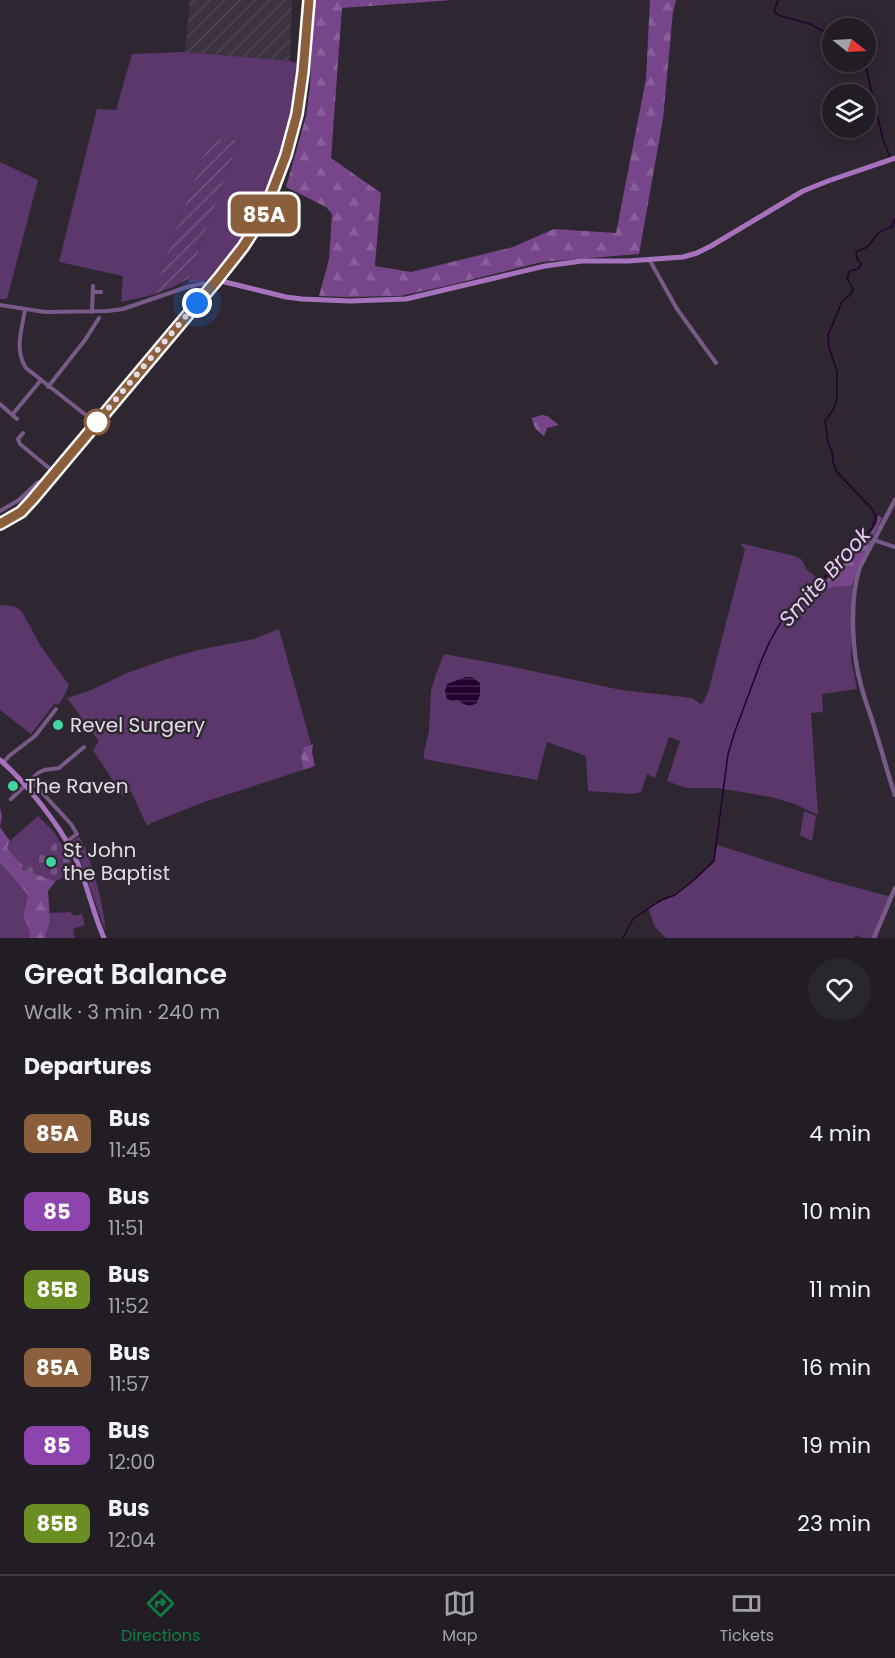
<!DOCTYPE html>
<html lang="en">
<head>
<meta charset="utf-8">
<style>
	body { margin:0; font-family:Poppins,sans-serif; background:#2a262d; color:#f1f3f6; height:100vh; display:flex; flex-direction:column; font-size:22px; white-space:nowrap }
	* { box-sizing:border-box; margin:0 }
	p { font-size:20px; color:#a2a2a7 }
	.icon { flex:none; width:33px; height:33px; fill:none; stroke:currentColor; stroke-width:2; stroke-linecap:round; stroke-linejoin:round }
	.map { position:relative; height:938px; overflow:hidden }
	.details { display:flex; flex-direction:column; background:#221d25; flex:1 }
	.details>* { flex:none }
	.badge { padding:0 12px; border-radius:9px; font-size:21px; line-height:39px }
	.needle { width:39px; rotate:108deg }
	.fabs { position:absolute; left:822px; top:18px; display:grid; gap:12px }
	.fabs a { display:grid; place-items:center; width:54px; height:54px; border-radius:50%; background:#221d25; box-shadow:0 3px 15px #0003,0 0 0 2px #3f3b42; font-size:30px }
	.you { position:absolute; width:30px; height:30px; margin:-15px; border:4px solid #fff; border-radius:50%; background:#1a73e8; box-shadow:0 0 0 9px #1a73e833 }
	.map>.badge { position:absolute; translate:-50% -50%; box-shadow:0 0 0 3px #fff }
	h2 { padding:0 24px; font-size:22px; line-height:54px }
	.round { display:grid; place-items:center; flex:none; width:63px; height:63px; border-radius:32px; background:#2a262d }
	.summary { display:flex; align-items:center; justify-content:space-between; height:102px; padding:0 24px }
	h1 { font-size:28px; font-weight:600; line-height:45px }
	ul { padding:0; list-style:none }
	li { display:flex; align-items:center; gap:18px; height:78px; padding:0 24px }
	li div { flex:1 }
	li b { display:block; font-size:22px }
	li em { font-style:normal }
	li .badge { min-width:66px; font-weight:700; text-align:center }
	.tabs { display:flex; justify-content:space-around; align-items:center; height:84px; border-top:2px solid #3f3b42; background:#221d25; font-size:16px; color:#a2a2a7 }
	.tabs a { display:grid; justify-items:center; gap:3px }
	.tabs .on { color:#0b8043 }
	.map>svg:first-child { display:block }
</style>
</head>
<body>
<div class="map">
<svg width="895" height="938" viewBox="0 0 895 938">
	<defs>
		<pattern id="industrial-furrows" width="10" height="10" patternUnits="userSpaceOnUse" patternTransform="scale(1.5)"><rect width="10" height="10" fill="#3c3241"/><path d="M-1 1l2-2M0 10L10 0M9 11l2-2" fill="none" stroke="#4f4653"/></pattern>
		<pattern id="forest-firs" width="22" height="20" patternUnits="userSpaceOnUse" patternTransform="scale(1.5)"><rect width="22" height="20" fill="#76458a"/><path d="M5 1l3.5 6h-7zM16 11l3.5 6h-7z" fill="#895f9a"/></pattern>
		<pattern id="cemetery-stones" width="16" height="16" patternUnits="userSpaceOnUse" patternTransform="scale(1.5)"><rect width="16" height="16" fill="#5c376c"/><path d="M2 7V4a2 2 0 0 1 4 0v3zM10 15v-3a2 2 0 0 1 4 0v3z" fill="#735481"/></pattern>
		<pattern id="garden-furrows" width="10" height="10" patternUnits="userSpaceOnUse" patternTransform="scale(1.5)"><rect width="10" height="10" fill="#5c376c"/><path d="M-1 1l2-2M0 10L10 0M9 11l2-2" fill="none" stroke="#735481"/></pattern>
		<pattern id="water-rules" width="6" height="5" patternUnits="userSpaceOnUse" patternTransform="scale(1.5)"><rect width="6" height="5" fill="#22002f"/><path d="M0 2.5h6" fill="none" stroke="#42254d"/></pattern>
	</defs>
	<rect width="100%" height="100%" fill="#2e2731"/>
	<path fill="url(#industrial-furrows)" d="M190 0H292L290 61 185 52Z"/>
	<path fill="#5c376c" d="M185 52 290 61 300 64 283 148 263 206 218 275 210 280 189 283 188 279 239 141 231 138 229 143 211 135 152 295 121 302 123 276 59 262 97 109 116 110 132 54Z
		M0 162 38 180 7 299H0Z
		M740 543 795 556 801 559 807 570 824 583 811 594 803 609 825 591 832 587 852 586 851 659 857 689 822 694 823 712 811 713 818 815 795 804 771 797 717 788H686L667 781 680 741 669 737 655 778 647 774 641 792 632 794 588 791 586 756 547 742 537 780 424 759V752L429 731 431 691 436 674 444 654 509 666 621 690 692 698 702 705 708 692 745 550Z
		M2 605C10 605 17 606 22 612L42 648 69 685 64 696 58 705 55 703 31 734 0 710V606Z
		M279 629 311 744 304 748 301 756 303 770 204 802 151 823 147 826 131 791 123 796 93 750 98 743V740L67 698 89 691 127 673 170 658 198 650 254 639Z
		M804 811 816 816 812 841 800 835Z
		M38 816 54 832 59 840 24 867 7 848 10 841Z
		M79 837C89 848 107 916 105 930L82 865 71 845 72 841Z
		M717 845 828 880 892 897 874 938H863L856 935 854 938H666L655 927 648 908 675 895 694 880 714 861Z
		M0 863 28 895 23 915 28 927 30 937 28 938H0Z
		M70 912 74 916 82 914 85 925 73 929 75 938H45L50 913Z"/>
	<path fill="url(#forest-firs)" d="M314 0H453L342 8 331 158 381 193 375 266 411 272 513 247 554 229 616 233 646 79 650 0H676L673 12 663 119 639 254 542 262 446 286 400 296 346 297 319 296 329 259 332 214 326 207 286 187 306 116 310 86Z
		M542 415 547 416 559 425 547 428 544 436C537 431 533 427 532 418Z
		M878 515 882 518 857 571 852 586 832 587 825 591 801 611 811 594 862 546 877 523Z
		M313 744 312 752 315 766 303 770 301 756 304 747Z
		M0 808 2 816 0 827 10 841 7 848 24 867 22 869 56 881 48 891 50 920 45 938H28L30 937 28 927 23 915 28 895 0 863Z"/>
	<path fill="url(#cemetery-stones)" d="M59 840 76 870 56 881 21 869Z"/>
	<path fill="url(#garden-furrows)" d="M211 135 229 143 231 138 239 141 188 279 173 287 152 295Z"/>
	<path fill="url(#water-rules)" d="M466 677H472L480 683V695L477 703C470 707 465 706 458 700L453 701 447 699 445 691 447 684Z"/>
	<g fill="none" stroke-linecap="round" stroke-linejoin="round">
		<path stroke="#22002f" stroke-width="1.5" d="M778 0 774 11 778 15 810 24 832 36
			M862 62 866 68 883 139 890 157
			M623 938 633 919 661 900 675 895 694 880 714 861 728 754 735 731 760 664 769 643 783 618 796 608 818 583 841 562 872 528 876 517 873 510 836 471 833 462 832 451 828 443 825 421 833 410 837 399V372L829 347 828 335 842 302 851 294 853 289 847 278 850 271 858 269 861 264 857 259 856 252C860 250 866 249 869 245 878 234 876 232 892 227L895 219"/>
		<path stroke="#795988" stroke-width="4" d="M649 259 677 309 716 363
			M93 292H101
			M0 305 45 312 108 311 123 309 187 287 204 283 211 287
			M25 309C22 330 14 349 26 368L96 423
			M92 312 93 286
			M48 387 85 340 99 318
			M0 404 17 419
			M12 415 41 380
			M23 433 18 439 20 444 55 473
			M0 511 19 500 37 483 40 482 45 485
			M874 540 895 547
			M3 763 9 756 35 736 56 709
			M27 787 31 783 35 785 71 824 77 834 66 842
			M11 799 38 773 44 770 59 768 84 747"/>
		<path stroke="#795988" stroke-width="4.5" d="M895 500 860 567C849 598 852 654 861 685 865 702 872 717 876 733 883 754 888 775 895 795
			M874 938 895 888"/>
		<path stroke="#a672bd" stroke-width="5" d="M217 280 286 297 302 299 350 301 406 299 545 266 582 261H628L683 257 697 253 711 246 803 191 828 181 895 158
			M0 524 21 512 33 499 217 280 243 247 263 216 286 155 297 114 303 72 309 0
			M0 760C25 781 60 826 74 855 87 882 92 911 104 938"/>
	</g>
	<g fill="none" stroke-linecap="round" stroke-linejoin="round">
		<defs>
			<path id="line" d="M0 524 21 512 33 499 217 280 243 247 263 216 286 155 297 114 303 72 309 0"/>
		</defs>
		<use href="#line" stroke="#fff" stroke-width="14"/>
		<use href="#line" stroke="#8b5e3c" stroke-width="9"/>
		<path stroke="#e2dde4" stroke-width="6" stroke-dasharray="0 10.8" d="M97 422 96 423 197 303"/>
	</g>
	<circle fill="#fff" stroke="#8b5e3c" stroke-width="3" cx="97" cy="422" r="12"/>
	<g fill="#42d4a0" stroke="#2e2731" stroke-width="2">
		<circle cx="58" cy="725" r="6"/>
		<circle cx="13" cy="786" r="6"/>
		<circle cx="51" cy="862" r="6"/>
	</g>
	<g text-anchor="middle" stroke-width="5" stroke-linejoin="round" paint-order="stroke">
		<g font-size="20" fill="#e2dde4" stroke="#2e2731" text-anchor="start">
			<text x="70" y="732">Revel Surgery</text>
			<text x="25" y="793">The Raven</text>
			<text x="63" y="857">St John<tspan x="63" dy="23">the Baptist</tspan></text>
		</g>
		<g font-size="21" font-style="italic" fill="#e9cef5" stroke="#2e2731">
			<text transform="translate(825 577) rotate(-48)" y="7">Smite Brook</text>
		</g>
	</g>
</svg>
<div class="fabs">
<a><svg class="needle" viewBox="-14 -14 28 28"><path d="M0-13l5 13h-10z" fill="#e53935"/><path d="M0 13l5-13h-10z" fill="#a2a2a7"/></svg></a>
<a><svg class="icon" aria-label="layers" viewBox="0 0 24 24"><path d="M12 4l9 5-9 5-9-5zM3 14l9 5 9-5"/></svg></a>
</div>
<div class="you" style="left:197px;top:303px"></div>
<b class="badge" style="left:264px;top:214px;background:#8b5e3c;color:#fff">85A</b>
</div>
<section class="details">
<div class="summary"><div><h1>Great Balance</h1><p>Walk · 3 min · 240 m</p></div><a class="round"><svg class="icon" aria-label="heart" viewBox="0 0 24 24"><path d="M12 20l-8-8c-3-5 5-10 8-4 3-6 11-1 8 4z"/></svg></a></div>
<h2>Departures</h2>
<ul>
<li><span class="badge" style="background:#8b5e3c;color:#fff">85A</span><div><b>Bus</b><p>11:45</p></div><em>4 min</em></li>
<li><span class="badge" style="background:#8e44ad;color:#fff">85</span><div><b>Bus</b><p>11:51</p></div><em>10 min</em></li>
<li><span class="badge" style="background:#6b8e23;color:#fff">85B</span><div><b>Bus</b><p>11:52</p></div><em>11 min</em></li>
<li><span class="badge" style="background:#8b5e3c;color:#fff">85A</span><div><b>Bus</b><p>11:57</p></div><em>16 min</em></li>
<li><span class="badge" style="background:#8e44ad;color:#fff">85</span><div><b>Bus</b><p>12:00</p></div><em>19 min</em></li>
<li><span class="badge" style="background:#6b8e23;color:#fff">85B</span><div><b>Bus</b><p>12:04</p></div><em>23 min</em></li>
</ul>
</section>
<nav class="tabs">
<a class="on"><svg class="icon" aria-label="directions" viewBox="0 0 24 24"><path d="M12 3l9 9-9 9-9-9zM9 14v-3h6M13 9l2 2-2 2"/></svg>Directions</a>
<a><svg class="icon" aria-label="map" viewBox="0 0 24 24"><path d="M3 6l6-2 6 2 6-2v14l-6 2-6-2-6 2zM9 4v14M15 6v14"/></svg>Map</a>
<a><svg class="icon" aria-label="tickets" viewBox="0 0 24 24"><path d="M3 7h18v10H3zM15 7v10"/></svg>Tickets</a>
</nav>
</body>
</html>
